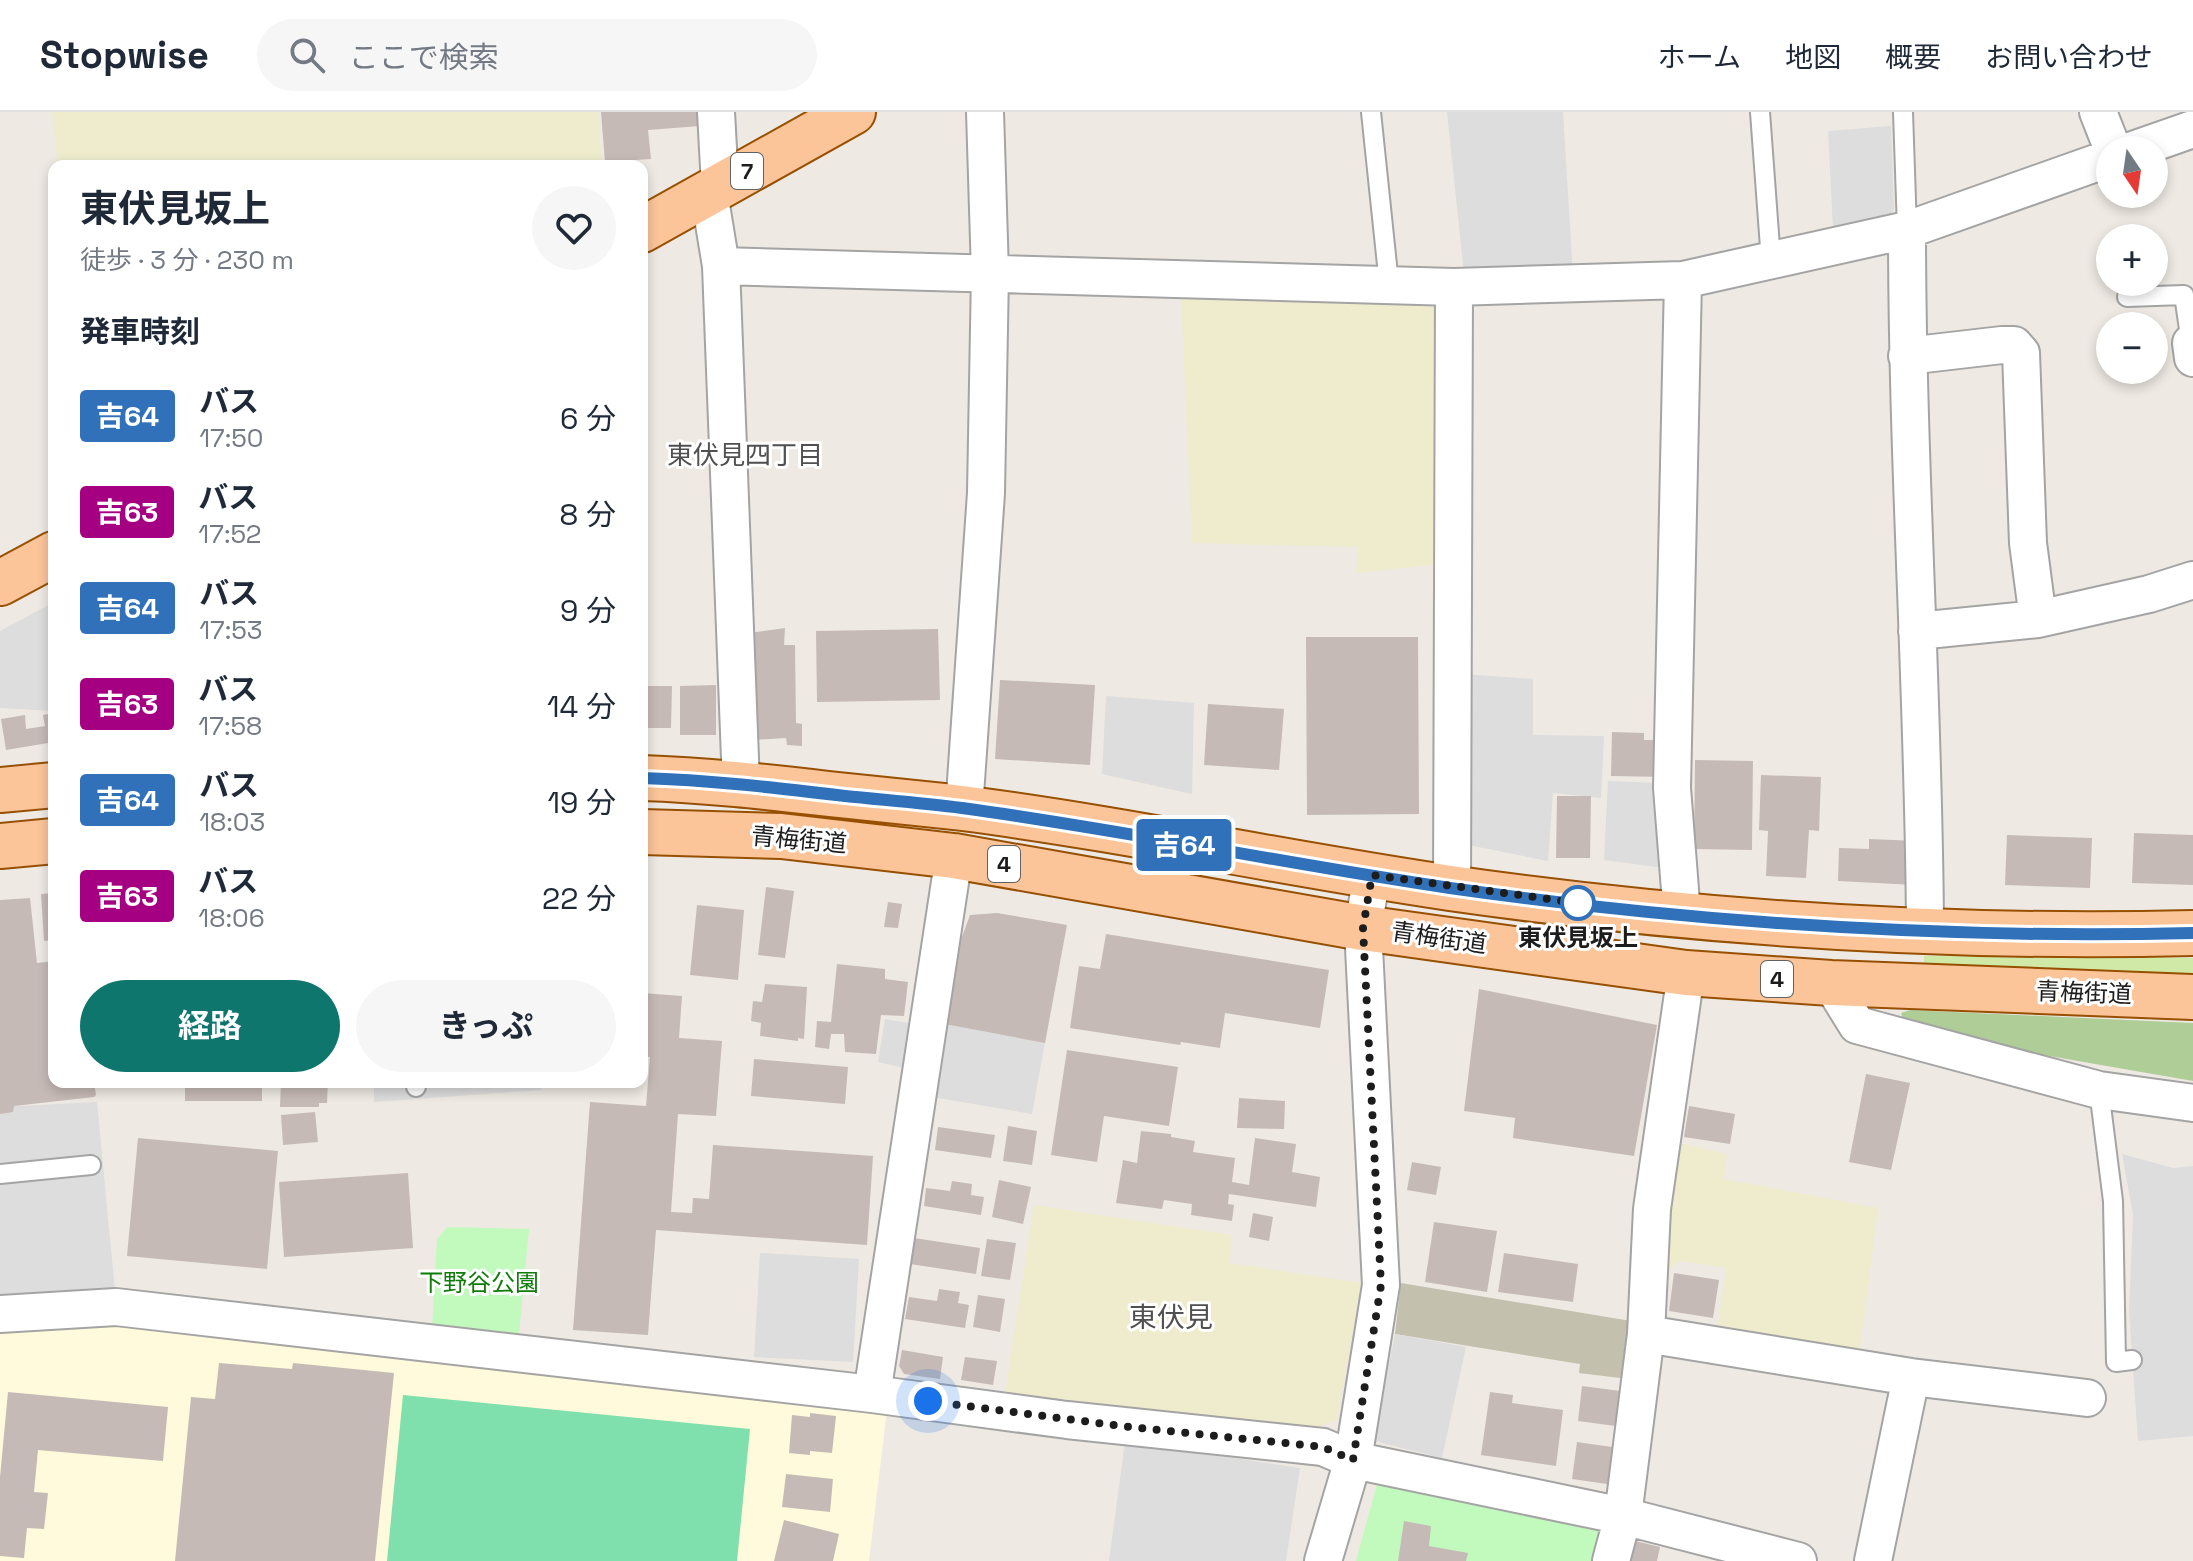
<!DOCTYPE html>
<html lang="ja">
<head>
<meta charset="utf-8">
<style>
	body { margin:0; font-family:"Space Grotesk","Noto Sans JP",sans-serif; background:#f6f6f7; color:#1f2937; height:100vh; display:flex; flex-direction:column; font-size:30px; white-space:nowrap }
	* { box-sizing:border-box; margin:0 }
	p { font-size:26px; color:#747a83 }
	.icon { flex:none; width:44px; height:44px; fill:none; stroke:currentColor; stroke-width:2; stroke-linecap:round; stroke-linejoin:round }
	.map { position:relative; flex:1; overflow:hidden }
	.details { position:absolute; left:48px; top:48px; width:600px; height:928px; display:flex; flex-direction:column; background:#fff; border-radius:16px; box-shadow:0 4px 12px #0003 }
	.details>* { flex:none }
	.badge { padding:0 16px; border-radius:6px; font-size:28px; line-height:52px }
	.needle { width:52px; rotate:167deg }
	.buttons { position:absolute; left:2096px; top:24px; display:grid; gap:16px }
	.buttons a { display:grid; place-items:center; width:72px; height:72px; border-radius:50%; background:#fff; box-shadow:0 4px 12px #0003; font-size:40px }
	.you { position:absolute; width:40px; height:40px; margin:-20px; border:6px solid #fff; border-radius:50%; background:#1a73e8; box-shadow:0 0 0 12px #1a73e833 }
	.map>.badge { position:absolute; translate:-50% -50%; box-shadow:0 0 0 4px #fff }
	h2 { padding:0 32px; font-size:30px; line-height:72px }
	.round { display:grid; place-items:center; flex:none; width:84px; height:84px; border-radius:42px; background:#f6f6f7 }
	.summary { display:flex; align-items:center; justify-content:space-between; height:136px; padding:0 32px }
	h1 { font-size:38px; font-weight:700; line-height:60px }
	.action { display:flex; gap:16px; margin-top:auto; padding:16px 32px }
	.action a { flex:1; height:92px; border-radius:48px; background:#0f766e; color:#fff; font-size:32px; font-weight:700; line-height:92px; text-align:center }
	.action a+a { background:#f6f6f7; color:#1f2937 }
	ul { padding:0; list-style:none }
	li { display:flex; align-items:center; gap:24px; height:96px; padding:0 32px }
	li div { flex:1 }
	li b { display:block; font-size:30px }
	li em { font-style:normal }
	li .badge { min-width:88px; font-weight:700; text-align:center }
	header { display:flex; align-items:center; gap:48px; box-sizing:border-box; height:112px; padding:0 40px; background:#fff; border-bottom:2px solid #e0e1e3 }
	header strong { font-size:38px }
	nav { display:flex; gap:44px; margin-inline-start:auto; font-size:28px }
	.search { width:560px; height:72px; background:#f6f6f7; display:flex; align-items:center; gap:20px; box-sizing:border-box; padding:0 28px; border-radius:44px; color:#747a83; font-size:30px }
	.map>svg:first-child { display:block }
</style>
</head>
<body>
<header>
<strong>Stopwise</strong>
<div class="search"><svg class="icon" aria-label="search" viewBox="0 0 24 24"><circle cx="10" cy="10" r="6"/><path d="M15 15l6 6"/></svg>ここで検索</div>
<nav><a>ホーム</a><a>地図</a><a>概要</a><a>お問い合わせ</a></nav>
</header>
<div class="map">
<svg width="2193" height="1449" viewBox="0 0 2193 1449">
	<rect width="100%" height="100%" fill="#eee9e3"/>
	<path fill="#fffadb" d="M114 1211 887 1297 869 1449H0V1222Z"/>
	<path fill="#c3c0ae" d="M1401 1171 1637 1210 1628 1267 1579 1261 1580 1252 1395 1222Z"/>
	<path fill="#eeeccd" d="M52 0H598L602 54H58Z
		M1181 185 1433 187 1445 199 1440 452 1356 461 1358 435 1192 431Z
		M1675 1030 1727 1042 1724 1067 1878 1096 1859 1245 1716 1226 1726 1156 1680 1149 1664 1162Z
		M1034 1093 1231 1123 1230 1151 1361 1171 1337 1307 1317 1316 1005 1281Z"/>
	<path fill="#d1e9a7" d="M1963 843 2193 846V862L1924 852V844Z"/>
	<path fill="#afce97" d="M1910 898 2193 911V969L2003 936 1904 910 1901 901Z"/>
	<path fill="#c2fabe" d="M447 1115 529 1117 519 1223 432 1215 437 1127Z
		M1378 1368 1609 1412 1599 1449H1356Z"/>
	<path fill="#7fdfad" d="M403 1283 750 1317 737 1449H387Z"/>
	<path fill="#ddd" d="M1447 0H1563L1573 163 1464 162Z
		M1891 14 1894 98 1886 108 1833 117 1828 19Z
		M54 490V599L0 596V519Z
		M1462 562 1533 567V623L1604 624 1601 686 1553 681 1548 749 1463 732Z
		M1106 584 1194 591 1192 682 1102 662Z
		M1608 669 1662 671 1664 756 1604 748Z
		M942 902 1046 924 1032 1002 932 985Z
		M885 907 914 912 904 956 878 950Z
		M374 970H541V978L374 990Z
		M97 990 115 1179 0 1185V995Z
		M2122 1042 2173 1056 2193 1054V1324L2138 1329 2129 1200 2133 1103Z
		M760 1141 859 1147 853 1250 754 1245Z
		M1395 1222 1466 1235 1442 1346 1374 1329Z
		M1125 1330 1300 1356 1286 1449H1109Z"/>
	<path fill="#c6bab6" d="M601 0H699L700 14 648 18 651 47 605 50Z
		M785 516 784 533H795L796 611 802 612V634L787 633 786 626 753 628 749 521Z
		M938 517 940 588 817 590 816 519Z
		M1306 525H1418L1419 702 1307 703Z
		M1000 568 1095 573 1090 653 995 647Z
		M716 573V623H680V574Z
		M642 574H672L671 616H642Z
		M1208 592 1284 597 1279 658 1204 653Z
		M54 601V630L6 638 1 607 25 603 26 617 45 614 43 603Z
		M1612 620 1644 621V628H1667L1666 665 1611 664Z
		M1695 648 1753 649 1752 738 1694 737Z
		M1761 663 1821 665 1819 719 1809 718 1806 766 1766 764 1768 719 1759 718Z
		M1557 684H1591L1590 746H1556Z
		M2134 721 2193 723V773L2132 771Z
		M2007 723 2092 726 2090 776 2005 773Z
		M1869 727 1917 729 1915 773 1838 769 1839 736 1869 737Z
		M766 775 794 779 785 846 758 843Z
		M54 781V828L44 829 41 782Z
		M30 786 37 851 54 849V970H94L96 983 94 985 14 994 13 1000 0 1002V788Z
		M888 790 902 792 898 816 884 815Z
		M697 793 744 798 738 868 690 863Z
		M997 801 1067 813 1045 931 945 912 959 833 970 803Z
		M1106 822 1329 858 1320 916 1225 901 1220 936 1181 930 1180 933 1070 916 1079 854 1100 857Z
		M837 852 885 857V867L908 870 904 904 881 903 876 942 845 940 844 922H831L829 937 815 935 817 909 831 910Z
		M765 872 807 875 804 927 798 926V929L760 924 761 911 751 909 753 889 762 890Z
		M1479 877 1657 913 1634 1044 1513 1026 1515 1006 1464 999Z
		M642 881 682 884 679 926 722 929 716 1004 678 1002 671 1100 692 1101 693 1086 709 1087 713 1033 873 1044 867 1133 656 1118 648 1223 573 1218 590 990 646 994 650 945 642 944Z
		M1067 938 1178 955 1169 1014 1104 1004 1097 1050 1051 1043Z
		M754 947 848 955 845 992 751 984Z
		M1866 962 1910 971 1891 1058 1849 1050Z
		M185 970H262V989H185Z
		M281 970H328L327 991H319V995H280Z
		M1239 986 1285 989 1284 1017 1237 1016Z
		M1689 994 1735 1002 1730 1032 1684 1025Z
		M315 1000 318 1030 283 1033 281 1003Z
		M1008 1014 1037 1019 1032 1053 1003 1049Z
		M938 1015 995 1023 991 1046 935 1038Z
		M1141 1019 1171 1022V1025L1195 1029 1193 1040 1235 1046 1232 1070 1249 1073 1255 1026 1296 1032 1292 1060 1320 1065 1316 1095 1229 1082 1228 1092 1234 1093 1232 1109 1191 1103 1192 1092 1164 1088 1162 1097 1116 1091 1123 1048 1137 1051Z
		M138 1026 278 1039 267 1157 127 1144Z
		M1412 1050 1441 1055 1436 1083 1407 1078Z
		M408 1061 413 1136 284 1145 279 1070Z
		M999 1068 1031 1075 1023 1112 992 1105Z
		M952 1069 972 1072 971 1083 984 1085 981 1103 924 1094 926 1076 950 1079Z
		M1253 1101 1273 1105 1269 1129 1249 1125Z
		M1434 1110 1497 1119 1487 1180 1425 1170Z
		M914 1126 980 1136 976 1162 910 1152Z
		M987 1127 1016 1131 1010 1168 981 1164Z
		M1504 1141 1578 1152 1573 1190 1498 1180Z
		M1674 1161 1719 1168 1713 1206 1669 1199Z
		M939 1177 960 1180 958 1191 969 1193 965 1216 905 1207 909 1185 937 1189Z
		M978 1183 1005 1187 1000 1220 973 1215Z
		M902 1238 943 1245 940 1267 904 1262 899 1254Z
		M965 1245 997 1249 993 1273 961 1268Z
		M219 1251 292 1257 293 1251 394 1261 375 1449H175L191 1285 215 1287Z
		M1582 1274 1628 1280 1623 1315 1578 1309Z
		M8 1280 168 1295 163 1349 38 1338 34 1380 48 1381 44 1417 27 1416 24 1446 0 1444V1365Z
		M1490 1280 1513 1283 1512 1291 1563 1298 1556 1354 1481 1343Z
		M810 1301 836 1304 832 1341 810 1339V1343L789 1341 792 1303 810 1305Z
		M1577 1330 1619 1336 1614 1373 1572 1367Z
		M786 1362 833 1367 830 1400 782 1395Z
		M784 1408 839 1422 833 1449H774Z
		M1404 1409 1431 1414 1429 1434 1468 1441 1466 1449H1398Z
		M1635 1429 1660 1435 1657 1449H1630Z"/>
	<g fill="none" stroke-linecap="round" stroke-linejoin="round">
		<defs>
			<path id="service" d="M1371 0 1389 172
				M1760 0 1771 149
				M1903 0 1907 118
				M2127 185 2184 183 2191 231
				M416 975V970
				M2099 978 2113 1089 2116 1250 2132 1248
				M0 1062 91 1053"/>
			<path id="minor" d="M716 0 720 74
				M2098 0 2113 38
				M2133 38 2193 17
				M709 81 721 154 1454 175 1683 168 1907 118 2110 46
				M1907 118C1907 352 1924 585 1925 818
				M721 154 741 672
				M2193 231H2191L2193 246
				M1907 244 2002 233H2014L2021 241 2028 431 2038 507
				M1917 519 2038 507 2149 482 2193 468
				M964 697 986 381 990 161 985 0
				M1452 776 1454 175
				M1682 803 1672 676 1683 168
				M1831 871 1857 913 2099 978 2193 991
				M0 1202 116 1195 872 1282 1067 1308 1323 1335 1353 1348 1623 1404 1798 1449
				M1646 1222 1911 1265 2087 1286
				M872 1282 954 744
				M1323 1449 1353 1348 1381 1173 1363 816 1372 763
				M1611 1449 1623 1404 1646 1222 1652 1097 1686 861
				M1873 1449 1911 1265"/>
			<path id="primary" d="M642 118 853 0
				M0 471 54 442
				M642 666C705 668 767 675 829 682 874 687 918 691 962 696 1125 717 1287 752 1450 776 1696 811 1945 827 2193 821
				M0 678 54 673
				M642 720 781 724 954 744 1363 816 1686 861 1831 871 2193 885
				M0 734 54 729"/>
		</defs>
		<use href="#service" stroke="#a4a4a4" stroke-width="22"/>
		<use href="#minor" stroke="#a4a4a4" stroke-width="40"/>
		<use href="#primary" stroke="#965000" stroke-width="48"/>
		<use href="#service" stroke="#fff" stroke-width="18"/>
		<use href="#minor" stroke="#fff" stroke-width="36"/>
		<use href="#primary" stroke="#fcc499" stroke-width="44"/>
	</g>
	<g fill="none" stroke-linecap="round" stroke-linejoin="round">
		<defs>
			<path id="line" d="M642 666C710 668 777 676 845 684 884 688 923 691 962 696 1125 718 1287 752 1450 776 1696 811 1945 827 2193 821"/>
		</defs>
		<use href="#line" stroke="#fff" stroke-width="18"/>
		<use href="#line" stroke="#3071b9" stroke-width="12"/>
		<path stroke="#1d1d1d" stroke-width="8" stroke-dasharray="0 14.4" d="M928 1289 1121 1314 1323 1335 1353 1348 1381 1173 1363 816 1372 763 1578 791"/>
	</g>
	<circle fill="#fff" stroke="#3071b9" stroke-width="4" cx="1578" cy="791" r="16"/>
	<g text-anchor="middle" stroke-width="6" stroke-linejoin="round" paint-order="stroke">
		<g fill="#fff" stroke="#616161" stroke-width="2">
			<rect x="731" y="41" width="32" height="36" rx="6"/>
			<rect x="988" y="734" width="32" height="36" rx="6"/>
			<rect x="1761" y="849" width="32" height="36" rx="6"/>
		</g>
		<g font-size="22" font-weight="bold" fill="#1d1d1d">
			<text x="747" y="67">7</text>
			<text x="1004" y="760">4</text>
			<text x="1777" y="875">4</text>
		</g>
		<g font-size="24" fill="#1d1d1d" stroke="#fff">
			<text transform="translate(799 728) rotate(5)" y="8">青梅街道</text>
			<text transform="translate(1439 826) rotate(8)" y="8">青梅街道</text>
			<text transform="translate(2084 881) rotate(2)" y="8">青梅街道</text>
		</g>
		<g font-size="24" font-weight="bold" fill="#1d1d1d" stroke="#fff">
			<text x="1578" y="834">東伏見坂上</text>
		</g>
		<g font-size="24" fill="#107c0a" stroke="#fff">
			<text x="479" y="1179">下野谷公園</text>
		</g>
		<g font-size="26" fill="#505050" stroke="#fff">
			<text x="745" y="352">東伏見四丁目</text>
		</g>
		<g font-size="28" fill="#505050" stroke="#fff">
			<text x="1171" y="1215">東伏見</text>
		</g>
	</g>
</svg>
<div class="buttons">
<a><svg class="needle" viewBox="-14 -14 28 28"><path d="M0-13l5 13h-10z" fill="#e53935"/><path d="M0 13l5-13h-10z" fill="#747a83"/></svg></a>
<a>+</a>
<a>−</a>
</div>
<div class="you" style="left:928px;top:1289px"></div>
<b class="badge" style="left:1184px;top:733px;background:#3071b9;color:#fff">吉64</b>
<section class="details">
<div class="summary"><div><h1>東伏見坂上</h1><p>徒歩 · 3 分 · 230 m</p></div><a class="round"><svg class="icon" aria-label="heart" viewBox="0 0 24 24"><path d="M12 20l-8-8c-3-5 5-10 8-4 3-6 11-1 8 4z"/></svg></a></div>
<h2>発車時刻</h2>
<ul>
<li><span class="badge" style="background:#3071b9;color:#fff">吉64</span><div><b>バス</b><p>17:50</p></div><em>6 分</em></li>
<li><span class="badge" style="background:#a50082;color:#fff">吉63</span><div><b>バス</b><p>17:52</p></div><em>8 分</em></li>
<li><span class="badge" style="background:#3071b9;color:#fff">吉64</span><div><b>バス</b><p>17:53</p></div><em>9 分</em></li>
<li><span class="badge" style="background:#a50082;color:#fff">吉63</span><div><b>バス</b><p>17:58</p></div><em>14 分</em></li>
<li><span class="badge" style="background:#3071b9;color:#fff">吉64</span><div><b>バス</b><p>18:03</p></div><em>19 分</em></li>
<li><span class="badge" style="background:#a50082;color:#fff">吉63</span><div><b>バス</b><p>18:06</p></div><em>22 分</em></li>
</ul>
<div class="action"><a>経路</a><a>きっぷ</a></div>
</section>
</div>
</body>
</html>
